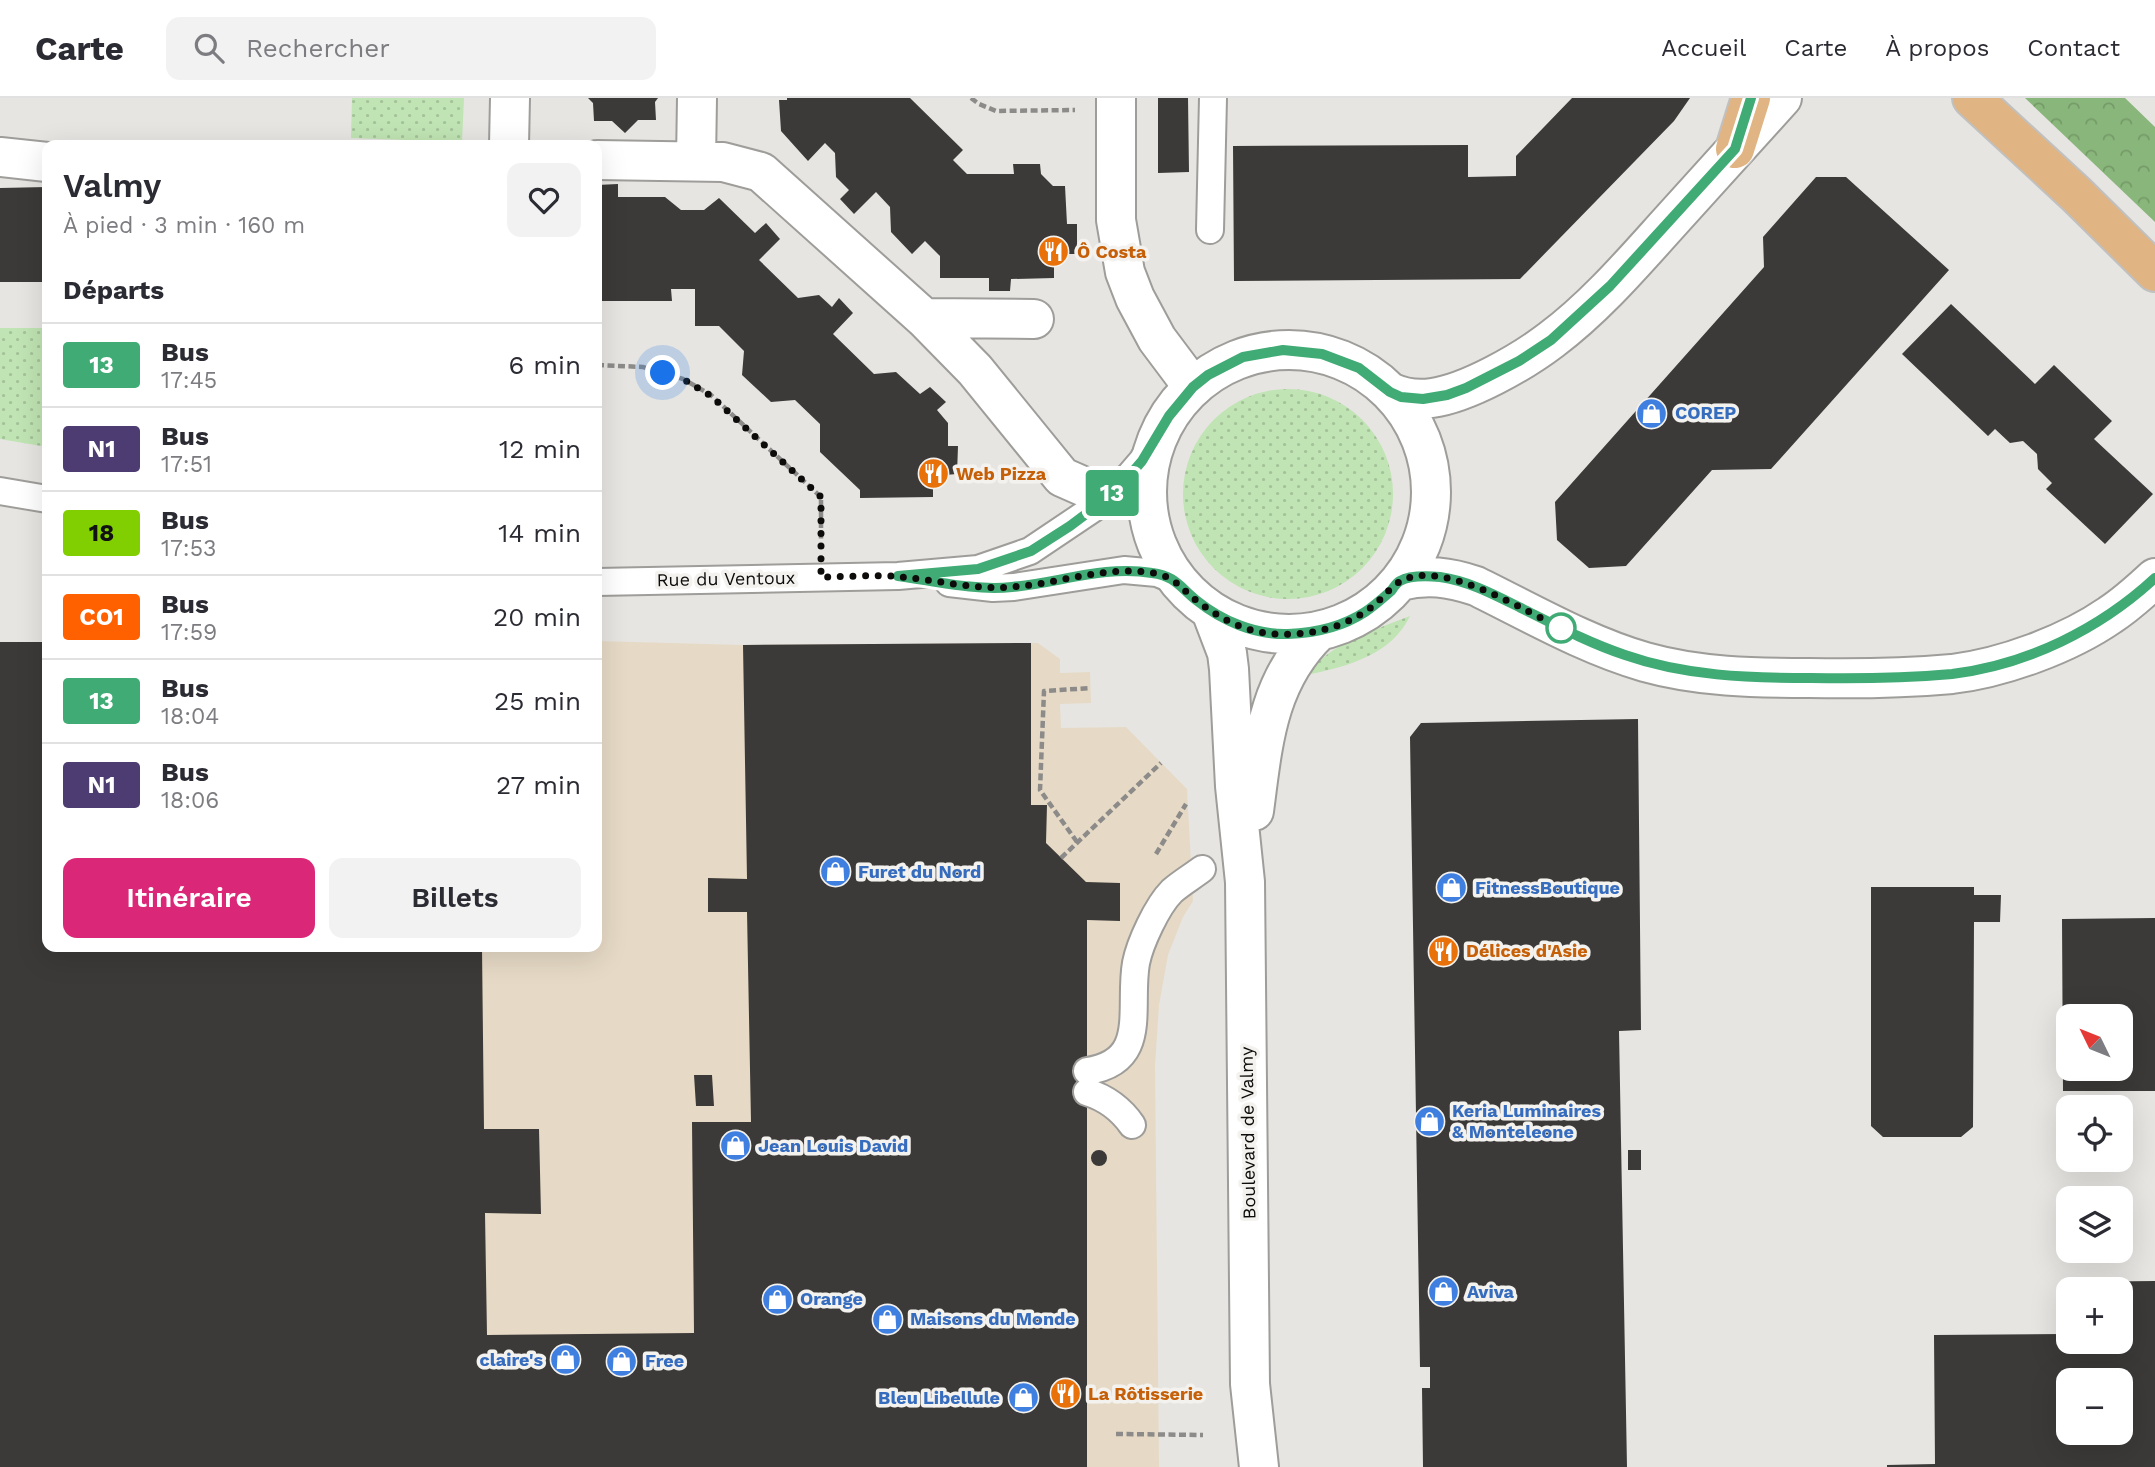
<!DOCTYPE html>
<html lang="fr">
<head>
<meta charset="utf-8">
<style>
	body { margin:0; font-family:"Work Sans",sans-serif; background:#f2f2f3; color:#2b2b33; height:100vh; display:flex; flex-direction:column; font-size:26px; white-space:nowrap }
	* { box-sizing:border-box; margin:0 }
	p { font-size:23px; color:#7c7c81 }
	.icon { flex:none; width:38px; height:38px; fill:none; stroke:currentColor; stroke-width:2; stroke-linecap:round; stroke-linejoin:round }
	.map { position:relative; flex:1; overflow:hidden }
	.details { position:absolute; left:42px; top:42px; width:560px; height:812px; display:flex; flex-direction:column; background:#fff; border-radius:14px; box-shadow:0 7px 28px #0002 }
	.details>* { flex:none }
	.badge { padding:0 14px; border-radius:5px; font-size:24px; line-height:46px }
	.needle { width:46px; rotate:313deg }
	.tools { position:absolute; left:2056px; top:906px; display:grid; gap:14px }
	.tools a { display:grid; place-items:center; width:77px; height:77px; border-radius:14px; background:#fff; box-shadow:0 7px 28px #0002; font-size:35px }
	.you { position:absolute; width:35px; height:35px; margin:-18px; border:5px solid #fff; border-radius:50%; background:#1a73e8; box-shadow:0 0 0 10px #1a73e833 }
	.map>.badge { position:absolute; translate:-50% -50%; box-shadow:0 0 0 4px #fff }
	h2 { padding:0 21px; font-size:26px; line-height:63px }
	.round { display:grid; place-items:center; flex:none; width:74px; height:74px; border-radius:14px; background:#f2f2f3 }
	.head { display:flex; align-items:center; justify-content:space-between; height:119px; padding:0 21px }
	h1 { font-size:33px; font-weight:600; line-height:52px }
	.action { display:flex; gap:14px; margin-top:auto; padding:14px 21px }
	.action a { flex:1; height:80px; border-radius:14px; background:#db2777; color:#fff; font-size:28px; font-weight:600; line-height:80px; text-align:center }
	.action a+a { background:#f2f2f3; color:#2b2b33 }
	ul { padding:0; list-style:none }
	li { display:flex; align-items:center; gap:21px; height:84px; padding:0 21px; border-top:2px solid #e1e1e2 }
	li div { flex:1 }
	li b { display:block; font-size:26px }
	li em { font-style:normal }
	li .badge { min-width:77px; font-weight:700; text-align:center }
	header { display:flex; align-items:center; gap:42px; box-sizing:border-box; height:98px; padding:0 35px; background:#fff; border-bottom:2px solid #e1e1e2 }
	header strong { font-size:33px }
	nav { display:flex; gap:38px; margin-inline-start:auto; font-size:24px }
	.search { width:490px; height:63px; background:#f2f2f3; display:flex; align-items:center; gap:18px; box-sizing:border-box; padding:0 24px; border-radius:14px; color:#7c7c81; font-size:26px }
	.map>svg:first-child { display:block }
</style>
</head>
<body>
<header>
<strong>Carte</strong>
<div class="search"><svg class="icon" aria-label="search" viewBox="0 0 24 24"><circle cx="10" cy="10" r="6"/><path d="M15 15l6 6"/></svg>Rechercher</div>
<nav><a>Accueil</a><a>Carte</a><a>À propos</a><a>Contact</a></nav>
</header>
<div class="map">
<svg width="2155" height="1369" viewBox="0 0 2155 1369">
	<defs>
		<pattern id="grass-dots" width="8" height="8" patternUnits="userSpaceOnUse" patternTransform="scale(1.75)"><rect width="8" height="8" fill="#c0e4b3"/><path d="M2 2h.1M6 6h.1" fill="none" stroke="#a4c299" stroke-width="1.8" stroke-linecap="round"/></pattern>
		<pattern id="forest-crowns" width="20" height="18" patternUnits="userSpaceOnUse" patternTransform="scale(1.75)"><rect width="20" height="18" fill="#89b67a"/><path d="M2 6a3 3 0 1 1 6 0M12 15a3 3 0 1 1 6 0" fill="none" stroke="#759b68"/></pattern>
	</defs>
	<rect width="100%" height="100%" fill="#e6e5e2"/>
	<path fill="#e6dac6" d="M597 543 743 547 1038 545 1060 561V575L1090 574 1091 605 1060 606 1061 630 1126 629 1187 691 1193 803 1183 819 1168 857 1159 907 1155 968 1159 1369H0V544H47V849H597Z"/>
	<path fill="url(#grass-dots)" d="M352 0H464L462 44 351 40Z
		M0 230H47V349L0 341Z
		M1183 396a105 105 0 1 1 210 0a105 105 0 1 1-210 0Z
		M1410 518C1392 556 1349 568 1311 576 1320 549 1385 528 1410 518Z"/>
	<path fill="url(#forest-crowns)" d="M2025 0H2125L2155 29V124Z"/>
	<path fill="#3c3a38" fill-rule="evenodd" d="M588 0H658L655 4 656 22H638L625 35 612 23H594L593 5Z
		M787 0H910L963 52 953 62 967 76H1014L1013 66H1040L1041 76 1053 88H1065L1067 126H1077V156H1067L1054 165V180L1011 181 1010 193H989V180H940V158L925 143 912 156 891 134 890 109 876 94 854 116 840 101 849 92 836 79 835 55 825 45 808 63 781 33 779 2H787Z
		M1158 0H1188L1189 74 1158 75Z
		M1572 0H1690L1674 23 1520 181 1234 183 1233 48 1468 47V79L1516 78V58Z
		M1816 79H1846L1949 172 1771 371 1712 372 1626 468 1589 470 1557 442 1555 404 1764 169 1763 139Z
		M618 86V99H665L681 112H704L719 100 755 135 766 125 780 141 759 162 798 200 819 197 832 209 839 200 853 215 833 236 874 276 896 274 920 296 930 289 946 304 937 312 948 325V348H958L957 376 945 377 933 389V399L860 400V392L820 354V326L795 302 771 304 742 277 744 253 719 228H695V191H671L672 203H597V87Z
		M47 89V184H0V90Z
		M1951 206 2035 286 2054 267 2112 323 2094 341 2153 396 2105 446 2046 391 2052 385 2038 371 2037 356 2023 343 2010 345 1995 331 1988 338 1902 256Z
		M0 544H47V849H482L484 1031H539L541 1116 485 1115 487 1237 694 1235 692 1024H751L747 814H708V780L747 781 743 547 1031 545V707H1047L1046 745 1086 784 1120 785V823L1087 822V1369H0Z
		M1638 621 1641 932 1619 933 1627 1369H1423L1422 1290H1430V1269H1420L1410 639 1421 625Z
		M1871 789H1974V797H2001L2000 824H1974L1973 1029 1961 1039H1883L1871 1028Z
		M2155 820V993H2063L2062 821ZM2068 919H2121V971H2068Z
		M694 977H712L714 1008H696Z
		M1091 1060a8 8 0 1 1 16 0a8 8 0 1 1-16 0Z
		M1628 1052H1641V1072H1628Z
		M2155 1183V1369H1887V1367L1935 1366 1934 1237 2064 1236V1184ZM2068 1192H2121V1244H2068ZM2068 1283H2121V1335H2068Z"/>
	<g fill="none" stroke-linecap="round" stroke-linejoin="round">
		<defs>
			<path id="service" d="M1210 132 1213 0
				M0 393 47 401
				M597 484 898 478 978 471 1030 453 1094 410 1130 377 1142 363 1160 334
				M949 485 993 490 1014 489 1124 472 1157 475 1177 483
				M1087 973C1150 964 1128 910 1136 865 1140 845 1157 808 1172 793 1181 785 1193 778 1202 771
				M1087 994C1106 1000 1121 1011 1132 1027"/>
			<path id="pedestrian" d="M509 47 510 0
				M0 59 47 64
				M597 62 723 64 761 74 924 220 975 272 1062 379 1087 390
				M696 63 697 0
				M924 220 1034 221"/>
			<path id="minor" d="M1116 0V122L1125 174 1135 200 1157 241 1193 289"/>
			<path id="tertiary" d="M1147 394a142 142 0 1 1 284 0a142 142 0 1 1-284 0Z
				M1390 294C1403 300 1418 302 1432 300 1468 295 1522 264 1551 242 1594 210 1632 166 1668 126 1706 84 1744 42 1782 0
				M1400 483C1427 476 1449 479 1476 488 1531 515 1586 547 1645 564 1698 579 1754 580 1809 580 1856 581 1905 580 1952 576 2003 570 2068 546 2110 517 2127 506 2141 493 2155 480
				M1211 513 1227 555 1229 571 1235 688 1245 784 1250 1286 1259 1369
				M1254 713C1263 645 1267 583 1319 533"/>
			<path id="primary" d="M1972 0 2077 97 2155 174
				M1735 51 1751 0"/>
		</defs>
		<use href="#service" stroke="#9e9d9a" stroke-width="30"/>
		<use href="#pedestrian" stroke="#9e9d9a" stroke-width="42"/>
		<use href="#minor" stroke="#9e9d9a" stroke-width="42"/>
		<use href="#tertiary" stroke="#9e9d9a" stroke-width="42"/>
		<use href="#primary" stroke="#c0c0c0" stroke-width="42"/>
		<path stroke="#8c8b89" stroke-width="4.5" stroke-dasharray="7 3.5" stroke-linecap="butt" d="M971 0 979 6 996 13 1075 12
			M597 267 643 269 683 281 711 297 821 399V443
			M1077 744 1040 692 1044 593 1091 590
			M1156 756 1186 706
			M1061 760 1161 665
			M1116 1336 1203 1337"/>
		<use href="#service" stroke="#fff" stroke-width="26"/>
		<use href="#pedestrian" stroke="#fff" stroke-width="38"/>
		<use href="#minor" stroke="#fff" stroke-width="38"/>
		<use href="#tertiary" stroke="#fff" stroke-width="38"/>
		<use href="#primary" stroke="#e0b483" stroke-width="38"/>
	</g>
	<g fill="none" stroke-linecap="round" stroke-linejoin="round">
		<defs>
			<path id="line" d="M1751 0 1735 51 1610 188 1551 242 1519 263 1466 290 1447 297 1423 301 1401 299 1390 294 1359 270 1322 256 1283 252 1243 259 1208 277 1193 289 1169 318 1142 363 1130 377 1094 410 1070 428 1031 453 978 471 898 478C935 483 975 493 1012 489 1059 485 1104 467 1152 475 1175 478 1179 488 1196 502 1222 523 1255 537 1288 536 1315 535 1342 529 1365 514 1374 508 1383 500 1391 493 1394 489 1396 485 1400 483 1410 477 1428 478 1440 479 1469 483 1495 497 1521 510 1555 527 1589 545 1625 557 1685 578 1748 580 1811 580 1858 581 1905 580 1952 576 2027 567 2100 531 2155 480"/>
		</defs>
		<use href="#line" stroke="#fff" stroke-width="16"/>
		<use href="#line" stroke="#40ab75" stroke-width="10"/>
		<path stroke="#0d0c0b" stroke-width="7" stroke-dasharray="0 12.6" d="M663 275 683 281 711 298 821 399V479C847 479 875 476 901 479 937 482 975 492 1011 489 1059 486 1105 467 1153 475 1176 479 1180 490 1197 503 1219 520 1245 534 1274 536 1309 538 1345 530 1373 508 1382 501 1391 488 1401 483 1444 460 1529 516 1569 534L1561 530"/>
	</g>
	<defs>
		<symbol id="restaurant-disc" viewBox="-11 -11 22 22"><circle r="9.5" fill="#e8710a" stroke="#f4f2ef"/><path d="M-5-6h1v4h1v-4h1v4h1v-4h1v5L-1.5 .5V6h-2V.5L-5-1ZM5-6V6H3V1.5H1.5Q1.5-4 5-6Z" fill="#fff"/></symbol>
		<symbol id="shop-disc" viewBox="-11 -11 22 22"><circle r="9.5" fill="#3f7fe0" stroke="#f4f2ef"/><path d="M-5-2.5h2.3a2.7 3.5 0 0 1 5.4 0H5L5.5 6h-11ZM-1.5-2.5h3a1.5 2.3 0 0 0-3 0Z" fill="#fff"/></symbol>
	</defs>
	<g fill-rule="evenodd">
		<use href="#restaurant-disc" x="1036" y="136" width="35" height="35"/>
		<use href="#shop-disc" x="1634" y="298" width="35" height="35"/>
		<use href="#restaurant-disc" x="916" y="358" width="35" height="35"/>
		<use href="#shop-disc" x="818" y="756" width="35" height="35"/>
		<use href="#shop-disc" x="1434" y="772" width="35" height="35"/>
		<use href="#restaurant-disc" x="1426" y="836" width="35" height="35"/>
		<use href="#shop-disc" x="1412" y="1006" width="35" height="35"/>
		<use href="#shop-disc" x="718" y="1030" width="35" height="35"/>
		<use href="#shop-disc" x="1426" y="1176" width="35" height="35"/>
		<use href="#shop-disc" x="760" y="1184" width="35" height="35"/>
		<use href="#shop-disc" x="870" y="1204" width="35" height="35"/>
		<use href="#shop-disc" x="548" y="1244" width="35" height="35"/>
		<use href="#shop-disc" x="604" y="1246" width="35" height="35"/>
		<use href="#restaurant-disc" x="1048" y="1278" width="35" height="35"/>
		<use href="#shop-disc" x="1006" y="1282" width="35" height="35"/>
	</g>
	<circle fill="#fff" stroke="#40ab75" stroke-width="3.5" cx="1561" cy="530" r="14"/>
	<g text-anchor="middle" stroke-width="7" stroke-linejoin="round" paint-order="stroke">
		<g font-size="18" font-weight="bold" fill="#c56008" stroke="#f4f2ef" text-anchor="start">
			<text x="1077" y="160">Ô Costa</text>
			<text x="956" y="382">Web Pizza</text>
			<text x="1466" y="859">Délices d'Asie</text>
			<text x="1088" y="1302">La Rôtisserie</text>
		</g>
		<g font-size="18" font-weight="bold" fill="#366cbe" stroke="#f4f2ef" text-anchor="start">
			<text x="1675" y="321">COREP</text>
			<text x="858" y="780">Furet du Nord</text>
			<text x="1475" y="796">FitnessBoutique</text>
			<text x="1452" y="1019">Keria Luminaires<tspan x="1452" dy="21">&amp; Monteleone</tspan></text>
			<text x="758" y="1054">Jean Louis David</text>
			<text x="1467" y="1200">Aviva</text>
			<text x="800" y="1207">Orange</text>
			<text x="910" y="1227">Maisons du Monde</text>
			<text x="543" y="1268" text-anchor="end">claire's</text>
			<text x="645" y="1269">Free</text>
			<text x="1000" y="1306" text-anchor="end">Bleu Libellule</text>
		</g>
		<g font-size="18" fill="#0d0c0b" stroke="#f4f2ef">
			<text transform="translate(726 481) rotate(-1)" y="6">Rue du Ventoux</text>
			<text transform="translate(1248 1035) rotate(-91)" y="6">Boulevard de Valmy</text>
		</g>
	</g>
</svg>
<div class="tools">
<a><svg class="needle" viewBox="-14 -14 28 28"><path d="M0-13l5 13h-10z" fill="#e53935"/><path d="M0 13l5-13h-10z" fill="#7c7c81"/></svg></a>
<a><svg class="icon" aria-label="locate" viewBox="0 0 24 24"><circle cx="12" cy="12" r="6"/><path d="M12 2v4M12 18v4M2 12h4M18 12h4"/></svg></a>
<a><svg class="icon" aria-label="layers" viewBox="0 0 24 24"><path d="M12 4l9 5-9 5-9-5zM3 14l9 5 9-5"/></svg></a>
<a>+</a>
<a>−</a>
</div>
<div class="you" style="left:663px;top:275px"></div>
<b class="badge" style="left:1112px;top:395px;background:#40ab75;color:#fff">13</b>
<section class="details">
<div class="head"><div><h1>Valmy</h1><p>À pied · 3 min · 160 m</p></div><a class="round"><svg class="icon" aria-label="heart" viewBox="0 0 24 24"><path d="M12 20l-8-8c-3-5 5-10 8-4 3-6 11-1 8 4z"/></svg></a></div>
<h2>Départs</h2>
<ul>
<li><span class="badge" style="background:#40ab75;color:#fff">13</span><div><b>Bus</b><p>17:45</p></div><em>6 min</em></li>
<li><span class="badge" style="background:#4d3c71;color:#fff">N1</span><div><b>Bus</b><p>17:51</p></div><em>12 min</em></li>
<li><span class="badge" style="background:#81cf00;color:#111">18</span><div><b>Bus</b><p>17:53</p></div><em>14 min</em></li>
<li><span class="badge" style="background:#ff6000;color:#fff">CO1</span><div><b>Bus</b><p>17:59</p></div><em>20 min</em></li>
<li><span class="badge" style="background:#40ab75;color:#fff">13</span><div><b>Bus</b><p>18:04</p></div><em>25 min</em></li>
<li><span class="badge" style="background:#4d3c71;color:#fff">N1</span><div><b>Bus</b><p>18:06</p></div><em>27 min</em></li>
</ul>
<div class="action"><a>Itinéraire</a><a>Billets</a></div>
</section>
</div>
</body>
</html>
